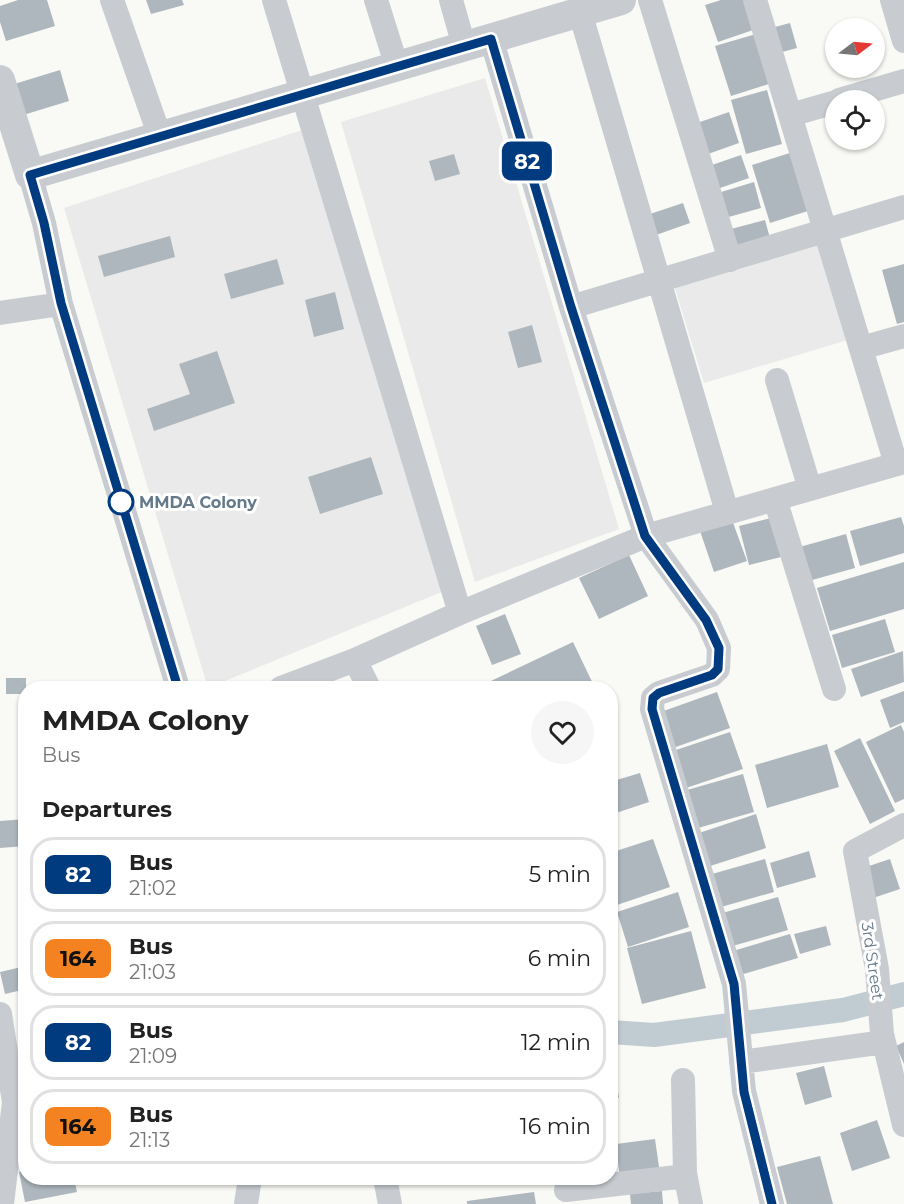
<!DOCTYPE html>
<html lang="en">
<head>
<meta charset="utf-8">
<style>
	body { margin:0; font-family:Montserrat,sans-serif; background:#f6f6f6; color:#222; height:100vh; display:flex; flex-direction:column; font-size:22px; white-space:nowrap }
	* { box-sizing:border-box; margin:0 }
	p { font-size:20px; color:#767676 }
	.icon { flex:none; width:33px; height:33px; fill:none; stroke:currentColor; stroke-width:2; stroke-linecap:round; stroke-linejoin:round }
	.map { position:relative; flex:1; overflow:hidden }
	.panel { position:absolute; left:18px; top:681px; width:600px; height:504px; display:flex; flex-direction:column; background:#fff; border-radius:24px; box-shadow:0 2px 4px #0004 }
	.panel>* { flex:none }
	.badge { padding:0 12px; border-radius:9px; font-size:21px; line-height:39px }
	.needle { width:39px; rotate:74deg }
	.buttons { position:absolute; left:825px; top:18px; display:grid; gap:12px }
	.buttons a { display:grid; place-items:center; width:60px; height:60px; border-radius:50%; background:#fff; box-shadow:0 2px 4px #0004; font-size:30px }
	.map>.badge { position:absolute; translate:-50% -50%; box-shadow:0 0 0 3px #fff }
	h2 { padding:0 24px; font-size:22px; line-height:54px }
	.round { display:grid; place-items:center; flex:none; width:63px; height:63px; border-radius:32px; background:#f6f6f6 }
	.headline { display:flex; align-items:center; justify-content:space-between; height:102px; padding:0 24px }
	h1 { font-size:28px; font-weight:700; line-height:45px }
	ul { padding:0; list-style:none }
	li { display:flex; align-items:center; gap:18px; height:75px; margin:0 12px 9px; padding:0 12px; border:3px solid #e0e0e0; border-radius:24px }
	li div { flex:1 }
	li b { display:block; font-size:22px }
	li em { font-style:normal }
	li .badge { min-width:66px; font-weight:700; text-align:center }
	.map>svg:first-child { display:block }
</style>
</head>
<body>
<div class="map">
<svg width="904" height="1204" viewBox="0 0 904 1204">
	<rect width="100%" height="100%" fill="#f9f9f6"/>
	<path fill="#e9eae9" d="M485 78 619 529 475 582 341 122Z
		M305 129 444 591 208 688 64 208Z
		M820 237 851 339 704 383 673 282Z"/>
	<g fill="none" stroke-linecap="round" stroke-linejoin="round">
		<path stroke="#c1ccd2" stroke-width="24" d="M610 1032 654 1035 843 1010 904 994"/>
	</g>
	<path fill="#aeb7be" d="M18 0H47L55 26 6 41 0 22V6Z
		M146 0H182L184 5 151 14Z
		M721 0H746L756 29 718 42 705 5Z
		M790 23 797 48 782 52 775 27Z
		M756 34 772 83 731 96 715 46Z
		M60 70 69 101 20 116 11 85Z
		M767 90 782 144 746 154 731 100Z
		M729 112 739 143 708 154 697 123Z
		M793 152 811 210 770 223 752 165Z
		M454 154 460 174 435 181 429 161Z
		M741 155 749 178 717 189 709 166Z
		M754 182 761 208 725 218 718 193Z
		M683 203 690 223 656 235 650 214Z
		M765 220 771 242 737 252 731 229Z
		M170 236 175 257 104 277 98 256Z
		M277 259 284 284 231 299 224 274Z
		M904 264V322L897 324 882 270Z
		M335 292 344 329 314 337 305 300Z
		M532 325 542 362 518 368 508 332Z
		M217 351 235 403 154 431 147 409 190 394 179 364Z
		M371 457 383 494 320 514 308 477Z
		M901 517 904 526V553L860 566 850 531Z
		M771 518 781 557 749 565 739 526Z
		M732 520 747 561 714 572 700 531Z
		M846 534 855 568 805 582 796 548Z
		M629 555 648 596 599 619 579 578Z
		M904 562V609L830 631 817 588Z
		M505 614 521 654 492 665 476 626Z
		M885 619 895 652 842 668 832 635Z
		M573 642 595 688H476Z
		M903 651 904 682 861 697 851 669Z
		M6 678H26V694H6Z
		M904 691V722L890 728 880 700Z
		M717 692 730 728 670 749 658 713Z
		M901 725 904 732V799L895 803 866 742Z
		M730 732 743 769 683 789 670 752Z
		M860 738 895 811 870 824 834 751Z
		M827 744 839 787 767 808 755 765Z
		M640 773 649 802 610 815V782Z
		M743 774 754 812 691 830 680 792Z
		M756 814 766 848 707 867 696 834Z
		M26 819V846L0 848V821Z
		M653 839 670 887 614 906 610 896V853Z
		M809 851 816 877 777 888 770 863Z
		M765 859 774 892 714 909 705 876Z
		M890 859 900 889 873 898 863 868Z
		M678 892 689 927 628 947 617 912Z
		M778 897 788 930 729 947 719 914Z
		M826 926 831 945 800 954 794 934Z
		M691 931 706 988 642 1004 627 948Z
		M790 934 798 958 740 975 733 951Z
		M26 966V989L5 994 0 972Z
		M904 1042V1064L896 1046Z
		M610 1049H612L619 1098H610Z
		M824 1066 832 1097 805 1105 796 1073Z
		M877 1120 890 1158 852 1171 840 1133Z
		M655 1139 660 1174 620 1180 616 1144Z
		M820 1156 833 1204H787L777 1167Z
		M26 1170V1178H74L77 1192 25 1202 19 1172Z
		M662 1191 663 1204H631L630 1194Z
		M534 1192 536 1204H467V1201Z"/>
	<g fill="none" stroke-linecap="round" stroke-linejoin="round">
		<path stroke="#c8ccd0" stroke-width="24" d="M112 0 160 137
			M274 0 460 613
			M376 0 397 67
			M451 0 464 46
			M650 0 730 260
			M755 0 896 464
			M892 0 904 41
			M580 12 727 512
			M491 38 571 307 646 536 707 620 719 648 718 669 712 675 659 693 653 698 652 709 734 984 744 1091 772 1204
			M839 100 904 81
			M790 115 836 102
			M30 175 44 223 61 304 178 688
			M571 307 904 207
			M0 313 61 304
			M861 348 904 336
			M777 380 810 489
			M775 499 834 689
			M355 660 369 688
			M281 688 355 660 460 613 646 536 904 462
			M904 825 855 851 877 969 882 1034 904 1125
			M0 1014 14 1102 2 1204
			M741 1062 884 1042
			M683 1080 685 1173 691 1204
			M385 1178 390 1204
			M566 1190 677 1177 685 1173
			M246 1204 250 1178"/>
		<path stroke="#c8ccd0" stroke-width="30" d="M0 80 30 175 621 0"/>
	</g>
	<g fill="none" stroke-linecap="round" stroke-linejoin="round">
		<defs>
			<path id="line" d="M178 688 61 303 44 223 30 175 491 39 571 307 645 536 706 620 719 648 718 669 712 675 659 693 653 698 652 709 734 984 744 1092 772 1204"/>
		</defs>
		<use href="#line" stroke="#fff" stroke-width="14"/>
		<use href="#line" stroke="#003b80" stroke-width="9"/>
	</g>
	<circle fill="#fff" stroke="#003b80" stroke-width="3" cx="121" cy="502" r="12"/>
	<g text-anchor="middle" stroke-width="6" stroke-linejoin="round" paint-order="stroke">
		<g font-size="16" font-weight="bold" fill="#64798a" stroke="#fff" text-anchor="start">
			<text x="139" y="508">MMDA Colony</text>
		</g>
		<g font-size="16" fill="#64798a" stroke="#fff">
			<text transform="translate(873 961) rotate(82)" y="6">3rd Street</text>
		</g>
	</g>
</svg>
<div class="buttons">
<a><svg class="needle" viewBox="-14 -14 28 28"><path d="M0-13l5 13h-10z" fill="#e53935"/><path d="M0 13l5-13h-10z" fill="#767676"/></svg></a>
<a><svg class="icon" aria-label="locate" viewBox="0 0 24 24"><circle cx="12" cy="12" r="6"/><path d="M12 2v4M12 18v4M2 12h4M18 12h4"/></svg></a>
</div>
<b class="badge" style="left:527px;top:161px;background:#003b80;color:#fff">82</b>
<section class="panel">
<div class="headline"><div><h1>MMDA Colony</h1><p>Bus</p></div><a class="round"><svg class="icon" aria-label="heart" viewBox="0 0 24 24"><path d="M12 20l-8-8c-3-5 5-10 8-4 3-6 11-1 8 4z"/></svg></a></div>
<h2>Departures</h2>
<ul>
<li><span class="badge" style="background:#003b80;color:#fff">82</span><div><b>Bus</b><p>21:02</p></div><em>5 min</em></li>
<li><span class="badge" style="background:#f58220;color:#111">164</span><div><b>Bus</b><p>21:03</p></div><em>6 min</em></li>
<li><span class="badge" style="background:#003b80;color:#fff">82</span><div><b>Bus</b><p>21:09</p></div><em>12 min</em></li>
<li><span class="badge" style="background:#f58220;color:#111">164</span><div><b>Bus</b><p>21:13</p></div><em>16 min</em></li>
</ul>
</section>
</div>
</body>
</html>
